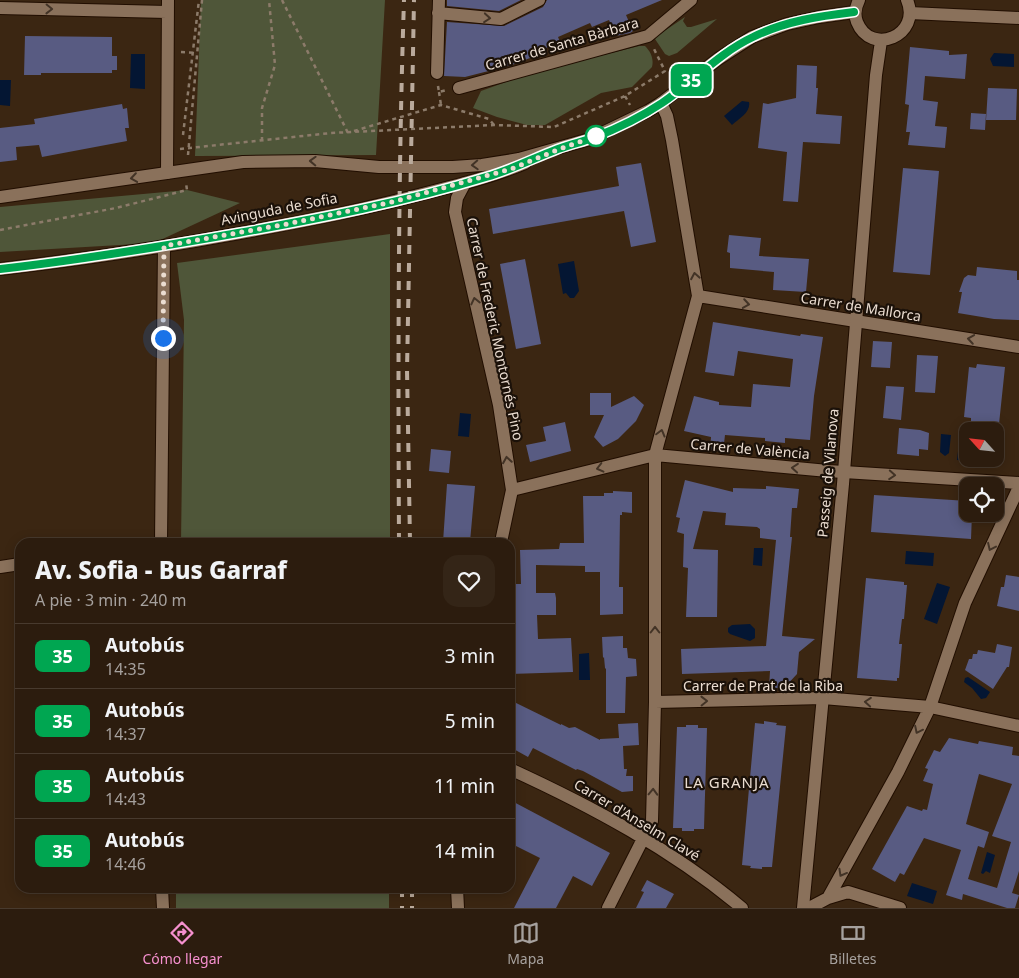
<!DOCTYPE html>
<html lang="es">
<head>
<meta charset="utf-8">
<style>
	body { margin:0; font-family:"Noto Sans",sans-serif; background:#342517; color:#f1f3f6; height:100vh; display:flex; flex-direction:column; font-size:19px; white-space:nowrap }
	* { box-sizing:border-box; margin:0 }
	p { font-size:16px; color:#a6a19e }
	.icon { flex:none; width:28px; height:28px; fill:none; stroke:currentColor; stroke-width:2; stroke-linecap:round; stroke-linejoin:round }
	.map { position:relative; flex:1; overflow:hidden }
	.details { position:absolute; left:15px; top:538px; width:500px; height:355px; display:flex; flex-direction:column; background:#2c1c0e; border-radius:15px; box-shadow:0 2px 12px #0003,0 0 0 1px #483a2e }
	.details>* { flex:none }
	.badge { padding:0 10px; border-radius:8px; font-size:18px; line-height:32px }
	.needle { width:32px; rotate:297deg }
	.tools { position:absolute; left:959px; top:422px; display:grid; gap:10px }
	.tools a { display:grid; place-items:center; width:45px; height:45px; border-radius:10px; background:#2c1c0e; box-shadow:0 2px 12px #0003,0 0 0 1px #483a2e; font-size:25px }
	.you { position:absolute; width:25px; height:25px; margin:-12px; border:4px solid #fff; border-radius:50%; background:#1a73e8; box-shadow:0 0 0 8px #1a73e833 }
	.map>.badge { position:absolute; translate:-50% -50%; box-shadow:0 0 0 2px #fff }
	.round { display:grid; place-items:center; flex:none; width:52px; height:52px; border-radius:15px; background:#342517 }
	.summary { display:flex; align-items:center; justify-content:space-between; height:85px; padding:0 20px }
	h1 { font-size:24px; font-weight:800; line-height:38px }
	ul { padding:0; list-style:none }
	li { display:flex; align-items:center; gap:15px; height:65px; padding:0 20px; border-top:1px solid #483a2e }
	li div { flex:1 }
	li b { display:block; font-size:19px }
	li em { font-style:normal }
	li .badge { min-width:55px; font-weight:700; text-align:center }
	.dock { display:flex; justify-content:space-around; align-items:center; height:70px; border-top:1px solid #483a2e; background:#2c1c0e; font-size:14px; color:#a6a19e }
	.dock a { display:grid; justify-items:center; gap:2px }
	.dock .selected { color:#f690cf }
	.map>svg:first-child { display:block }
</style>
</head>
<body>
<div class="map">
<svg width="1019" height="908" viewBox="0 0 1019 908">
	<rect width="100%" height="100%" fill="#3b2612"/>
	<path fill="#4f5639" d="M201 0H385L376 155 195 156Z
		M685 17 683 21 687 27H691L717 19 677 53 669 56 665 54 655 39 657 36Z
		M639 46H645C651 52 654 59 652 67L632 87 601 93 545 125H527L497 117 473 108 481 91 528 74Z
		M187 190 240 203 154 243 0 252V207Z
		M390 234V542H181L184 320 177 263Z
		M176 888H389V908H176Z"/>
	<path fill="#041633" d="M994 53 1014 54V67L993 66 990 59Z
		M131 54H145V89L130 88Z
		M0 80H11L10 106 0 105Z
		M742 101 749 102C751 112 740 118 732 125L724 116Z
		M574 261 579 291 574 298H570L566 293 563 294 558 264Z
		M460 413 471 414 469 437 458 436Z
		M941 434 951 435 949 453 945 456 940 452Z
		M959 443 967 444V461L957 460Z
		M754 548H763L762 566 753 565Z
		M906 551 934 553 933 566 905 564Z
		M937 583 950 587 937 624 924 619Z
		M750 624 755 629V638L750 641 730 634 728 632V628L732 625Z
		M589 653 590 680H579V654Z
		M968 677 990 692 986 698 981 699 972 688 964 682 965 678Z
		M987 852 995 855 990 873 986 871 983 874 981 873Z
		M912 883 937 891 933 904 907 896Z"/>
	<path fill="#585b82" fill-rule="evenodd" d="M447 0H521L499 11 447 6Z
		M547 0H662L626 15 633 31 630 33 616 36 609 20 592 27 590 23 558 37 560 42 532 54 530 58 512 65 465 77 444 76 447 22 504 26 543 7Z
		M25 36 112 37V56H117V70H112V73H41V75H24Z
		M910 47 949 51V55L967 54 965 79 925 76 923 100 938 102 935 126 947 127 945 148 908 145 910 132H906L909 105 905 104Z
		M797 65 817 66 816 88H818L816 114 842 116 840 144 803 142 798 202 783 201 787 152 758 148 763 103 768 104 796 98Z
		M988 88 1017 89 1016 120H986Z
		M122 104 123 109 127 108 129 128H125L127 141 42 157 39 145 16 147 17 160 0 162V128L35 124 34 119Z
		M971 113 986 114 985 130 970 129Z
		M641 163 656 242 631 247 624 211 493 234 489 209 619 186 616 167Z
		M903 168 939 171 930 275 893 272Z
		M729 235 761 238 759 256 809 259 806 292 773 290 774 272 730 268V253L727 252Z
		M525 259 541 344 516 349 500 264Z
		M977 267 1017 271V280H1019V320L994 319 958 313 962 292H959L964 278 968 275 976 276Z
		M713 322 800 336 801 334 823 337 814 396 810 440 785 438V443L765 441V438L725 435 723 452 710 450 711 437 684 431 694 396 719 402V405L751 407 753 384 790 387 793 359 738 351 734 376 705 372Z
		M873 341 892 342 890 368 871 367Z
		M917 355 938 356 935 393 915 392Z
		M977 364 1005 367 999 424 971 421V418L964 417 969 367 976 368Z
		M886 386 904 387 901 420 883 418Z
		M590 393H611V407L634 396 644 405 636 421 618 439 603 447 594 437 604 415H590Z
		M565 422 571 451 530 462 526 445 546 441 543 427Z
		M899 428 920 430 929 433 928 450 919 449V456L897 454Z
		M431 449 451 451 449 473 429 471Z
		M685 480 733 492V488L766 489V486L799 489 797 508H792L790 537H792L782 636 815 639 799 652 797 674 784 688H769L770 671 682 674 681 649 766 646 776 540 760 538V529L757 527 725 525 726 513 703 511 693 549 718 550 717 617H686L688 568 683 567 684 534 677 532 680 518 676 517Z
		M447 484 475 486 470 542H443Z
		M613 491 632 492V513L622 512V515H620L619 587H623V614L600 615V572H585V566L536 565V593H555L556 598V615H537L538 639 571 638 573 672 510 674V640H515L514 584H521L520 550 559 549 560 543H584L583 496H604V493H613Z
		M874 495 968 501V514H972L971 539 871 532Z
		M1006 575 1019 577V611L997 606 1001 587H1004Z
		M866 578 904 582V585H907L904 619H902L899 644H902L899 678H897V681L857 678Z
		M623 636V648H627L628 658 636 659 637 676 626 677 625 713H606V669L605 668 604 657 603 658 602 637Z
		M997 644 1012 647 1009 667H1007L993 689 965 670 969 659H972L973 654H977L978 650 995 653Z
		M510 700 561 725V724L569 728 575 727 600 740V739L619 738 618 724 638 723 639 745 623 746 624 769H627L626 776H633V791L622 792 583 771 577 769 576 770 533 748 528 757 510 747Z
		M764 721 777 723 776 725 786 726 772 867H762V869L750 868 751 866 742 865 755 723 764 724Z
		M686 725H698V728H707L704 829H694V831H682V828H673L677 727H686Z
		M949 738 978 744 979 741 1013 747 1012 755 1019 756V871L1012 893 1019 895 1015 908H1007L963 894 962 900 946 895 961 850 924 838 904 875 900 873 895 882 872 869 907 806 922 811 923 809 927 810 933 784 923 781 928 769 925 768 934 750 940 752ZM979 774 1012 784 992 836 1011 842 997 888 968 879 978 846 984 848 989 832 966 824Z
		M510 800 610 853 592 886 573 876 556 908H514L540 858 510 843Z
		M647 880 674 894 666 908H636L644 892 641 891Z"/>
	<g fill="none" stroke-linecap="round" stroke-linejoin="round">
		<defs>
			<path id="minor" d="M0 8 167 12
				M438 13 501 19 539 0
				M437 73 439 0
				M459 88 648 36 691 0
				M167 173 168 0
				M465 183 457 198 455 212 499 405 512 490 501 542
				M698 296 1019 347
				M512 490 655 455 828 471 1019 483
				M161 542 164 246
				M0 567 20 564
				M655 702 823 698 930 707 1019 726
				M510 769C591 806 673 850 742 908
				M162 888 163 908
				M457 888 458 908
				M828 898 898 772 930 707 965 603 1019 487
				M608 908 652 821 655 702V455L698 296 672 140 667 116 661 103
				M809 908 828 898 848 892 900 908"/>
			<path id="tertiary" d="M859 0C855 8 854 14 857 22 871 57 922 35 907 0
				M910 13 1019 18
				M0 197 243 162 315 161 379 167H453L482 165 519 159 590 139 648 111 661 103 718 59 752 37 787 24 819 17 854 12
				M0 269C113 256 226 237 338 214 371 207 404 199 438 190 467 183 497 175 525 163
				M803 908 843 484 876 75 881 41"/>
		</defs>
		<use href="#minor" stroke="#210e00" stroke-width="14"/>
		<use href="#tertiary" stroke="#210e00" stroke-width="14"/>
		<path stroke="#8c7b6a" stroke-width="2.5" stroke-dasharray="4 4" stroke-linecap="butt" d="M282 0 348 133
			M181 52 197 53
			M438 86 439 92 447 90
			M439 92 441 105
			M625 96 630 105
			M354 131 441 105 489 119 494 125
			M183 135 199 0
			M262 141V108L275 65 269 0
			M180 149 331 133 494 125 554 127 625 96 665 71 654 49
			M188 155 202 0
			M0 230 116 208 187 190 186 183"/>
		<use href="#minor" stroke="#8a715b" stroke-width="12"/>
		<use href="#tertiary" stroke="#8a715b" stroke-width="12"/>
		<path stroke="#baaa9c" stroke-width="4" stroke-dasharray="9 9" stroke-linecap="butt" d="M399 542C398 362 398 181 404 0
			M410 542 407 370 414 0
			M402 888V908
			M412 888V908"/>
	</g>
	<defs><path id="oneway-chevron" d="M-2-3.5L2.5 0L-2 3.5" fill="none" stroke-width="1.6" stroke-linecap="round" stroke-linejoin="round" transform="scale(1.25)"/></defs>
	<g stroke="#423326">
		<use href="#oneway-chevron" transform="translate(49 9) rotate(1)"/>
		<use href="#oneway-chevron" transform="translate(487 18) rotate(5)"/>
		<use href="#oneway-chevron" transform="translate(313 161) rotate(-178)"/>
		<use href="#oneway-chevron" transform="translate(475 165) rotate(177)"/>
		<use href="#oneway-chevron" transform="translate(134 178) rotate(172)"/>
		<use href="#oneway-chevron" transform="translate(695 276) rotate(-100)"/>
		<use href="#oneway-chevron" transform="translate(475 301) rotate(-103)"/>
		<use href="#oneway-chevron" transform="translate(746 304) rotate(9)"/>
		<use href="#oneway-chevron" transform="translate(971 339) rotate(-171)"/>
		<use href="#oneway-chevron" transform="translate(661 433) rotate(-75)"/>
		<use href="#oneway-chevron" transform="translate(507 460) rotate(-99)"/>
		<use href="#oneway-chevron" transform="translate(600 468) rotate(166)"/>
		<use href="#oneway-chevron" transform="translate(795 468) rotate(-175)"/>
		<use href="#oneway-chevron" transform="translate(892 475) rotate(4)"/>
		<use href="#oneway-chevron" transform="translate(991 547) rotate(115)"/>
		<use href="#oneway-chevron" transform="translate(655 630) rotate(-90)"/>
		<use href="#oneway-chevron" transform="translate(704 701) rotate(-1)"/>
		<use href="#oneway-chevron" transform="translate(868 702) rotate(-175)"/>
		<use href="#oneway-chevron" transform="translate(918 730) rotate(116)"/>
		<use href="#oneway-chevron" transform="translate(653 792) rotate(-88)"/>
		<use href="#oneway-chevron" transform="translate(842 873) rotate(119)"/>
	</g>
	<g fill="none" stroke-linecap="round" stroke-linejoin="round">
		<defs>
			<path id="line" d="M0 269C80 260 159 247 238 233 321 218 405 202 486 177 511 170 534 158 558 149 569 145 581 142 593 138 616 129 641 117 662 103 693 82 719 53 753 37 785 21 820 16 854 12"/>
		</defs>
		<use href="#line" stroke="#fff" stroke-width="11"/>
		<use href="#line" stroke="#00a651" stroke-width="8"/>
		<path stroke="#ebddd1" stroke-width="5" stroke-dasharray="0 9" d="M163 338 164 246 287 224 392 202 511 169 557 150 601 134 596 136"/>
	</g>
	<circle fill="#fff" stroke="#00a651" stroke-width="2.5" cx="596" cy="136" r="10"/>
	<g text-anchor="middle" stroke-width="4.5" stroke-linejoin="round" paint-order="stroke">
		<g font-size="14" fill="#ebddd1" stroke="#1b1109">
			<text transform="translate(562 44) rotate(-16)" y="5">Carrer de Santa Bàrbara</text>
			<text transform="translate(279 209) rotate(-11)" y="5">Avinguda de Sofia</text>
			<text transform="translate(861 307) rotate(9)" y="5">Carrer de Mallorca</text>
			<text transform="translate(495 329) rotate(78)" y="5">Carrer de Frederic Montornés Pino</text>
			<text transform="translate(750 449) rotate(5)" y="5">Carrer de València</text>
			<text transform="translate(828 473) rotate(-85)" y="5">Passeig de Vilanova</text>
			<text x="763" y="691">Carrer de Prat de la Riba</text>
			<text transform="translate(637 820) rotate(31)" y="5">Carrer d'Anselm Clavé</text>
		</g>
		<g font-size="15" letter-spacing="1" fill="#ebddd1" stroke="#1b1109">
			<text x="727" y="788">LA GRANJA</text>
		</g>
	</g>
</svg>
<div class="tools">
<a><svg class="needle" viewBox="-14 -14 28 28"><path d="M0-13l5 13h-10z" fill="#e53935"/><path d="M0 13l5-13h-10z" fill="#a6a19e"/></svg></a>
<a><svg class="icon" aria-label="locate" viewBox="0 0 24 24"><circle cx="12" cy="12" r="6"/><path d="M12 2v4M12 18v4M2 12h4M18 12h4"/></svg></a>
</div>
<div class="you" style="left:163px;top:338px"></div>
<b class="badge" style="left:691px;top:80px;background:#00a651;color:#fff">35</b>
<section class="details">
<div class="summary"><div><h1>Av. Sofia - Bus Garraf</h1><p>A pie · 3 min · 240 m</p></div><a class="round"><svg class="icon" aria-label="heart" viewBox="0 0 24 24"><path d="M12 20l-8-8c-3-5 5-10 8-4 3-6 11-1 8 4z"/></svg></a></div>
<ul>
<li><span class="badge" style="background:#00a651;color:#fff">35</span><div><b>Autobús</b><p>14:35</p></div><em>3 min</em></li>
<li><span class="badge" style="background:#00a651;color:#fff">35</span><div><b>Autobús</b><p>14:37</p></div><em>5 min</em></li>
<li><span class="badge" style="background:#00a651;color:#fff">35</span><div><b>Autobús</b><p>14:43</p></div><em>11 min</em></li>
<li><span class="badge" style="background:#00a651;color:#fff">35</span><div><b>Autobús</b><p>14:46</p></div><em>14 min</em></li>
</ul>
</section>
</div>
<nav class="dock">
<a class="selected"><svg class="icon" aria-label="directions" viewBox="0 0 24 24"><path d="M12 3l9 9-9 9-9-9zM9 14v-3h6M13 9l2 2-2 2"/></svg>Cómo llegar</a>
<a><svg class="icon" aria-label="map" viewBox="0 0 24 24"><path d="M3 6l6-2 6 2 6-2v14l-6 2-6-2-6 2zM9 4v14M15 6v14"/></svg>Mapa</a>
<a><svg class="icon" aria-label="tickets" viewBox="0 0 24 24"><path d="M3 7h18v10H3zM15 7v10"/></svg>Billetes</a>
</nav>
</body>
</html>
